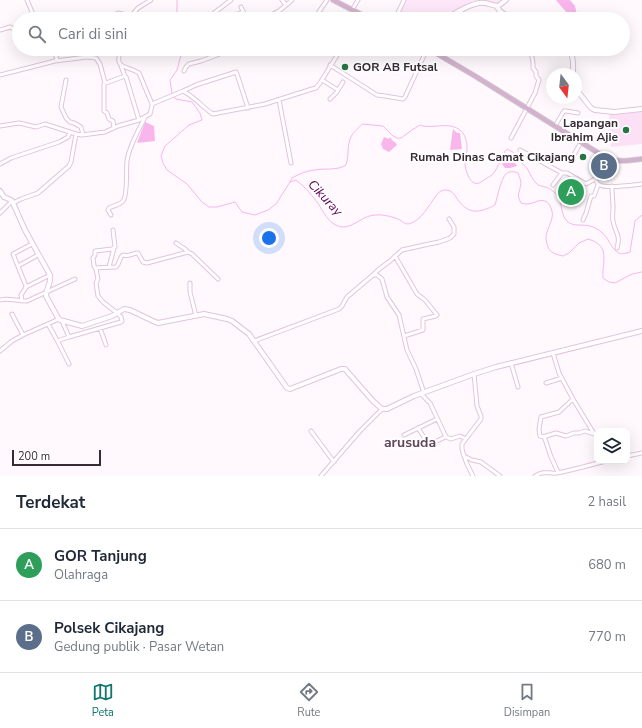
<!DOCTYPE html>
<html lang="id">
<meta charset="utf-8">
<style>
body{margin:0;font-family:"Nunito Sans",sans-serif;background:#f6f6f7;color:#1f2937}
.controls{position:absolute;right:12px;bottom:12px;display:grid;overflow:hidden;border-radius:8px;box-shadow:0 4px 16px #0002}
.controls button{width:36px;height:36px;display:grid;place-items:center;padding:0;border:0;border-bottom:1px solid #e0e1e3;background:#fff;color:#1f2937;font:20px sans-serif}
.compass{position:absolute;left:546px;top:68px;width:36px;height:36px;border-radius:50%;background:#fff;box-shadow:0 4px 16px #0002;rotate:165deg}
.scale{position:absolute;left:12px;bottom:10px;width:89px;box-sizing:border-box;padding-left:4px;border:2px solid #372b35;border-top:0;font-size:11px;line-height:14px;white-space:nowrap;color:#372b35;-webkit-text-stroke:3px #fff;paint-order:stroke}
.you{position:absolute;left:269px;top:238px;width:14px;height:14px;margin:-10px;border:3px solid #fff;border-radius:50%;background:#1a73e8;box-shadow:0 0 0 6px #1a73e833}
.badge{display:grid;place-items:center;width:26px;height:26px;border-radius:50%;background:#0f766e;color:#fff;font-size:13px;font-weight:700}
.pin{position:absolute;translate:-50% -50%;border:2px solid #fff;box-shadow:0 1px 4px #0006}
.list{margin:0;padding:0;list-style:none}
h2{display:flex;justify-content:space-between;align-items:center;height:52px;margin:0;padding:0 16px;font-size:17px}
h2 small{font-size:13px;font-weight:400;color:#747a83}
.list li{display:grid;grid-template-columns:26px 1fr auto;gap:12px;align-items:center;box-sizing:border-box;height:72px;padding:0 16px;border-top:1px solid #e0e1e3}
.list b{display:block;font-size:15px;white-space:nowrap}
.list p{margin:0;font-size:13px;white-space:nowrap;color:#747a83}
.list em{font-size:13px;font-style:normal;color:#747a83}
.icon{flex:none;width:22px;height:22px;fill:none;stroke:currentColor;stroke-width:2;stroke-linecap:round;stroke-linejoin:round}
.map{position:relative;flex:none;width:642px;height:476px;overflow:hidden}
.search{position:absolute;background:#fff;box-shadow:0 4px 16px #0002;left:12px;right:12px;top:12px;height:44px;display:flex;align-items:center;gap:10px;box-sizing:border-box;padding:0 14px;border-radius:22px;color:#747a83;font-size:15px}
.sheet{height:196px;background:#fff}
nav{display:flex;justify-content:space-around;align-items:center;box-sizing:border-box;height:56px;border-top:1px solid #e0e1e3;background:#fff;font-size:11px;color:#747a83}
nav a{display:grid;justify-items:center;gap:2px}
nav .on{color:#0f766e}
.map>svg:first-child{display:block}
</style>
<div class="map">
<svg width="642" height="476" viewBox="0 0 642 476">
<rect width="100%" height="100%" fill="#fff9fe"/>
<path fill="#fde7f9" d="M404,0H506L502,4H474L446,19H395Z"/>
<path fill="#fbe0f6" d="M642,112V144L611,147L609,115Z"/>
<path fill="#f8b6ed" d="M556,0H570L575,6L578,19C569,17 562,7 556,0Z
M145,122L154,126L155,141L137,143Z
M453,129L457,133H460L462,149L450,150Z
M384,137L389,139L390,137L393,141L395,142L397,145L389,152L383,149L381,144Z
M508,155L510,158L514,157L513,160L517,166L510,168H505L502,164Z"/>
<g fill="none" stroke-linecap="round" stroke-linejoin="round">
<path stroke="#f8b6ed" stroke-width="1" d="M175,19L177,11V0
M172,94L170,80L177,70L181,55L174,49
M174,97L176,99L192,102L200,113L202,120L189,125L165,146L161,156L163,163L167,170L187,184L202,202L209,207H217L235,202L242,212L255,215L268,210L276,204L290,182L296,180C304,186 311,194 317,202C322,209 326,219 334,224C350,234 360,215 376,215C381,214 395,217 400,220C402,221 404,224 408,224C411,224 415,221 418,219C426,213 436,193 441,191C443,190 445,190 447,190C453,191 455,196 458,200C469,215 480,213 495,205C497,199 501,178 506,174C509,171 514,171 518,173C519,176 521,180 521,183C520,192 516,194 521,203C531,207 538,198 545,201C548,202 550,205 551,208C557,220 542,231 547,244C549,253 555,254 563,256L569,253L579,243L588,239C611,246 602,260 603,278L609,282L615,283L632,274L642,272
M290,182L292,178C299,174 306,171 314,170C324,168 337,171 346,165C349,157 347,147 350,139C352,133 358,129 362,124L383,126L393,136L397,138H401L412,130L420,125C433,130 449,120 461,131C465,134 467,142 467,148C467,153 465,158 465,163C465,170 471,189 481,182C485,179 489,177 492,175C495,172 498,166 500,162C503,158 503,152 507,149C511,151 517,154 519,158C521,161 520,160 522,163C524,166 527,167 528,170C530,174 533,180 536,183C540,187 544,186 548,188C551,189 557,194 559,198C562,205 561,215 567,221C572,227 583,224 590,226C594,227 598,229 601,232C612,239 612,260 630,252L635,221L642,215"/>
<g stroke="#e1c4dc" stroke-width="5">
<path id="street" d="M27,0L35,19
M282,0L286,5
M241,7L247,19
M352,10L358,0
M107,19L118,13L131,16L138,8L151,0
M214,19L213,16L214,13L231,0
M225,19L243,12
M263,19L279,11L292,0
M314,19L327,0
M395,19L404,0
M0,30L10,27L16,30H19
M195,49L197,52L207,49
M55,61L87,57L96,58L100,64L105,83
M330,65L377,95L385,96L403,99L405,97L427,49
M121,66L125,76
M184,71L186,67L189,64L201,61L233,49
M0,75L55,61L57,59L53,49
M66,80L61,107L66,118L70,122L74,123L81,127L83,135
M322,80L338,90L337,92L330,99
M338,90L343,82
M183,91L196,85L236,72L237,74L248,108
M279,100L291,163
M152,104L183,91C195,97 203,108 213,114L265,104L312,89L316,88L320,83L341,49
M0,126L19,123L36,127L45,124L76,134L82,135L105,132L118,126L139,120L150,114L152,106V104L139,73C127,65 113,70 121,49
M555,126L564,111H566L578,113
M114,128L113,121L109,119L107,113L104,111V84L106,83L125,76L126,77L139,120
M511,138L535,93L538,83L539,80L536,76V72L533,68V63L531,51
M520,150L562,173H567L586,184L595,179
M603,156C601,162 594,175 596,181C597,183 598,185 600,185C607,189 633,185 642,184
M571,160L581,142
M0,164L11,158L59,142L68,137L70,132
M553,185L562,173
M612,186C612,194 613,201 613,208C613,213 612,217 613,221C615,233 621,234 617,248
M13,203L21,199L38,193L69,166L71,162L76,134
M0,213L12,201
M111,215L108,210L109,208C112,206 120,205 123,201C128,195 126,169 127,161C129,146 139,130 145,117
M583,220L586,213L591,196H594L598,185
M176,243L185,249L188,252
M395,256L417,294L425,300L437,315L436,316L423,319V330L404,336
M18,266L38,255
M109,267L114,248
M95,268L116,267C120,264 119,257 123,255C130,257 132,253 138,253L143,262L147,263L188,252L192,254L218,279
M373,275H377L382,279L387,297L399,315L407,350L416,369L424,393
M190,283V292L196,316
M26,287L50,275
M0,300C9,297 18,302 27,301L75,279
M22,301L21,295L25,289L26,286L13,254L32,244
M12,314L23,335
M62,321L69,337L60,340L58,342L69,364
M48,324L58,342
M100,328L106,345
M69,337L121,322L122,321L121,317L117,313L103,302L98,296L96,283L98,279L96,269L94,266L93,258L95,255V251L112,249L115,247L113,230
M254,341L339,309L342,306L347,297L373,275L378,270L390,261L402,250L429,244L439,242L450,238L454,234V227L449,219
M0,351L12,341L23,335L59,319
M553,353L559,373L573,399L593,432L597,437
M511,363L518,387
M474,374L477,406L481,416V419L462,444V449L464,456L472,460L481,462L500,476
M546,383L562,378
M421,394L430,403L446,437L451,439L460,436L466,439
M573,399L559,412L541,417L539,429L540,436L543,437L556,433L566,436L574,433H579L585,431L594,434
M418,428L429,445L445,437
M311,431L334,462
M404,435L437,419
M544,436L551,457L558,472
M464,456L467,464L473,476
M627,456L642,453
M321,476L360,431L382,409
M535,476C546,470 547,474 557,473C573,470 590,465 606,461"/>
</g>
<g stroke="#e1c4dc" stroke-width="6">
<path id="secondary" d="M496,6L500,11L511,19
M446,19C455,13 475,1 485,3C490,4 494,6 498,6L506,0
M527,49L531,51L543,49
M569,49C574,57 573,65 573,74
M576,89L587,103L591,108L595,110L614,112L642,109
M0,191L4,197L11,200L13,203L25,230L50,275C52,282 46,288 46,296L58,318L60,320L82,326L112,316L124,309L130,310L153,321L158,323L204,314L227,319L232,321L249,334L287,388L290,389L341,369H345L373,401L382,409H387L414,396L474,374L496,367L642,331"/>
</g>
<g stroke="#d7d5d7" stroke-width="6">
<path id="primary" d="M333,0L370,19
M429,49L475,76L603,156C618,163 626,161 642,159"/>
</g>
<use href="#street" stroke="#fff" stroke-width="3"/>
<use href="#secondary" stroke="#fff" stroke-width="4"/>
<use href="#primary" stroke="#d3b2cd" stroke-width="4.5"/>
</g>
<g fill="#287544" stroke="#fff" stroke-width="1.5">
<circle cx="345" cy="67" r="4"/>
<circle cx="626" cy="130" r="4"/>
<circle cx="583" cy="157" r="4"/>
</g>
<g text-anchor="middle" dominant-baseline="central" stroke-width="4" stroke-linejoin="round" paint-order="stroke">
<g font-size="12" font-weight="bold" fill="#372b35" stroke="#fff" text-anchor="end">
<text x="353" y="67" text-anchor="start">GOR AB Futsal</text>
<text x="618" y="123">Lapangan<tspan x="618" dy="14">Ibrahim Ajie</tspan></text>
<text x="575" y="157">Rumah Dinas Camat Cikajang</text>
</g>
<g font-size="13" font-style="italic" fill="#64005c" stroke="#fff">
<text transform="translate(325 198) rotate(47)">Cikuray</text>
</g>
<g font-size="14" font-weight="bold" fill="#61485d" stroke="#fff">
<text x="410" y="442">arusuda</text>
</g>
</g>
</svg>
<div class="controls">
<button><svg class="icon" aria-label="layers" viewBox="0 0 24 24"><path d="M12 4l9 5-9 5-9-5zM3 14l9 5 9-5"/></svg></button>
</div>
<svg class="compass" viewBox="-18 -18 36 36"><path d="M0-13l5 13h-10z" fill="#e53935"/><path d="M0 13l5-13h-10z" fill="#747a83"/></svg>
<div class="scale">200 m</div>
<div class="you"></div>
<div class="pin badge" style="left:571px;top:192px;background:#2e9e5b">A</div>
<div class="pin badge" style="left:604px;top:166px;background:#5c6f8a">B</div>
<div class="search"><svg class="icon" aria-label="search" viewBox="0 0 24 24"><circle cx="10" cy="10" r="6"/><path d="M15 15l6 6"/></svg>Cari di sini</div>
</div>
<section class="sheet">
<h2>Terdekat<small>2 hasil</small></h2>
<ul class="list">
<li><span class="badge" style="background:#2e9e5b">A</span><div><b>GOR Tanjung</b><p>Olahraga</p></div><em>680 m</em></li>
<li><span class="badge" style="background:#5c6f8a">B</span><div><b>Polsek Cikajang</b><p>Gedung publik · Pasar Wetan</p></div><em>770 m</em></li>
</ul>
</section>
<nav>
<a class="on"><svg class="icon" aria-label="map" viewBox="0 0 24 24"><path d="M3 6l6-2 6 2 6-2v14l-6 2-6-2-6 2zM9 4v14M15 6v14"/></svg>Peta</a>
<a><svg class="icon" aria-label="directions" viewBox="0 0 24 24"><path d="M12 3l9 9-9 9-9-9zM9 14v-3h6M13 9l2 2-2 2"/></svg>Rute</a>
<a><svg class="icon" aria-label="saved" viewBox="0 0 24 24"><path d="M7 4h10v16l-5-4-5 4z"/></svg>Disimpan</a>
</nav>
